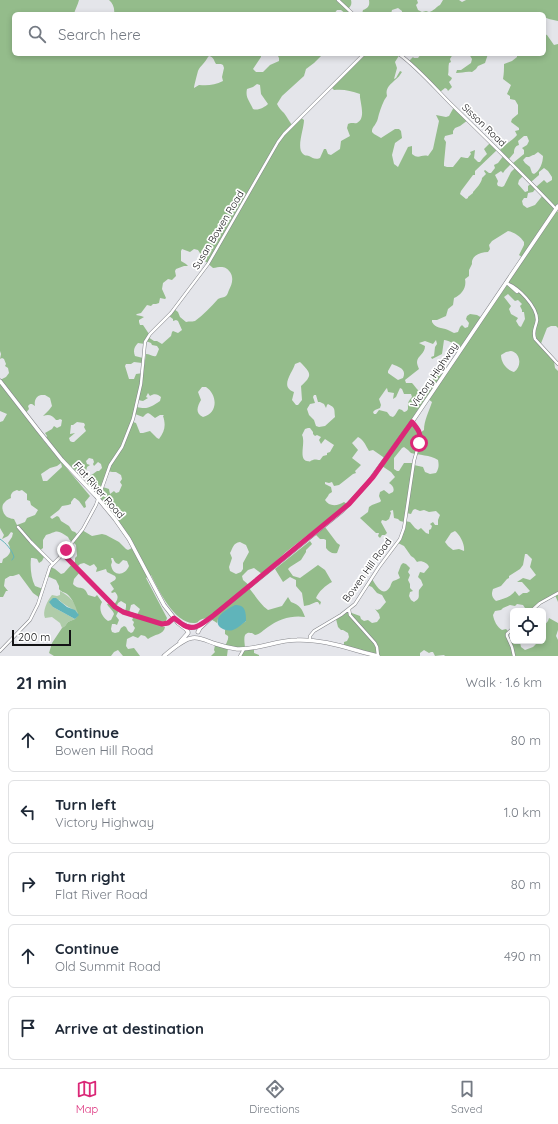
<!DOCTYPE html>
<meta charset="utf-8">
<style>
body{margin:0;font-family:Quicksand,sans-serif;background:#f6f6f7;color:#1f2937}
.controls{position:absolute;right:12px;bottom:12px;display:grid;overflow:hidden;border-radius:6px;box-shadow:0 2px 6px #0003}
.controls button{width:36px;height:36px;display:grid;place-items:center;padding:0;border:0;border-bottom:1px solid #e0e1e3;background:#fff;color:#1f2937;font:20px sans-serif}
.scale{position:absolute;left:12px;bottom:10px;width:59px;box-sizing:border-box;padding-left:4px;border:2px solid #131315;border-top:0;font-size:11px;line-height:14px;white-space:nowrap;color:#131315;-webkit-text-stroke:3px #fff;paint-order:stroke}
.stop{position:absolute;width:12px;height:12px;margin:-9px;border:3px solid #db2777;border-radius:50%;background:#fff}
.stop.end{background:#db2777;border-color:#fff;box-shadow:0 1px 4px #0008}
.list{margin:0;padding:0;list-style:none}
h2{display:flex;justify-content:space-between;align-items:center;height:52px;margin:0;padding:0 16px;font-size:17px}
h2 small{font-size:13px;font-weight:400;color:#747a83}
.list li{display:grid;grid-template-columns:26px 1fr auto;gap:12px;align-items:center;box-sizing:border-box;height:64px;margin:0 8px 8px;padding:0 8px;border:1px solid #e0e1e3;border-radius:6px}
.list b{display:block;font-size:15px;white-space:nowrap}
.list p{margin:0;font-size:13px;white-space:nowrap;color:#747a83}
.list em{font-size:13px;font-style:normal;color:#747a83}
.icon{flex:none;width:22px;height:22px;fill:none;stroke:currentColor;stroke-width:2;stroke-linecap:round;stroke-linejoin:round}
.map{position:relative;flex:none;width:558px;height:656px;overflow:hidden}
.search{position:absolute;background:#fff;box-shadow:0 2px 6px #0003;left:12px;right:12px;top:12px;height:44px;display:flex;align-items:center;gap:10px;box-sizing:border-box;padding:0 14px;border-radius:6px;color:#747a83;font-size:15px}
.sheet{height:412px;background:#fff}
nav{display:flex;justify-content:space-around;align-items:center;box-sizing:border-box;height:56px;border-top:1px solid #e0e1e3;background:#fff;font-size:11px;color:#747a83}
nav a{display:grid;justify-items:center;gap:2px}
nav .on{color:#db2777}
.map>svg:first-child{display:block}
</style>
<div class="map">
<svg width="558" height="656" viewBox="0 0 558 656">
<rect width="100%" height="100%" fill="#e4e5ea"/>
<path fill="#afcca9" d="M60,591C68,595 77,603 78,613C72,608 65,606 59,600L52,604L53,607L75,619L68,622L65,626L62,628L60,623L52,617L45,618C42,612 47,601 52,595L57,596L60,595Z"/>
<path fill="#94bc8b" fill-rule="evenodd" d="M0,0H79C78,5 75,9 74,14H14V54H261V57L253,69L256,72H263L270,65L279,61V58L277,54H323L314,63L306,69L304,76L282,96L277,104C279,108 281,110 284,113C287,117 289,121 292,125L300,117L304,120C304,129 296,148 303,154C305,156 306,155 309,156C313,158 315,160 320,158L324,149H326L328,154L331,155L340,149L341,141L350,136L347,128L348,124C352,122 354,124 357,123C367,118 359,100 360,94C351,91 344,89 334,90L331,87L364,54H400L395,62L397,68L394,79L396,78L400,71L402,72C400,75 398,78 395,80C390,85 385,88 387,96C383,101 381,108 379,114C378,117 378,120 376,123C374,127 372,127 372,132L374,134L381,138L395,129H399L401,131L402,138L395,143L392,155L394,164L398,167L408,147L412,146V154C419,160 421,154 428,156L433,149L439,121L436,115L446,117L449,116L454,107L468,120L460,126L455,128L453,131V134L445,136L444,139L446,142L444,163V166L447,167H453L461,157L466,158H468L471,154L470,152L475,150L474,158L478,162H480L483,158L487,154L484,149L491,142L498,149L475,171V175H473L461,191L460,194L466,199L468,198V197L473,193V192C476,189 482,182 482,178L486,174L484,171L485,170L489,173H491L495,168L494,165L498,163L504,155L500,150C505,144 512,141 517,135L515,131L519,130V128L511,122L512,119L518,114V105L515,100L510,99V96L507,94L511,85L503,79C504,73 504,70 504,64L512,61L517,57V54C526,54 535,55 544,54C548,46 544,43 544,34L547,35L554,45L558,44V207L556,210L558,212V328L556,326H551L547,328L540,346L554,361L555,368L558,371V602L555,595L539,604L533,610L534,611H527L523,605L517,604L515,606L510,605L503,608L501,610L495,611L493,615C494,621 497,627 502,630L506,629L509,632L508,634L511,643L516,641L520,642L521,647L525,650L533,647L536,644L535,641H543V627L548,621L549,618L558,623V630L556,636L558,640V656H445L444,655L435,656L433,652H431L429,653L424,650L420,653V656H372L344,647V642L347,641L349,637L348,633L343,630H341L338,627L336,619L349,610V612L360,616L361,619L364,621L368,620L372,623L377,622L380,618L379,614L375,609L377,610L380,609L386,602L382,595L377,593L372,587L367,585L372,579C375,583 382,599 390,587C391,585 391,583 393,581L396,580L400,578L398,573L401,565L403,563L406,564L410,568L408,572L410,575L408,580L410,584V588L413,591L410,592L409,596L411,600L414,602C421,598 418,596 419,590L423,585L421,580L418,577L420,572L424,573L429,567C428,563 421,560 417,562L414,558L411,556L404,546L398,543L402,535L404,522L400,521L398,519L394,518L393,510L390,511L391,513L389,519L386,521L382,520L381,522L387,533L385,535H382L380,538L378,536L379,533H376L360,518L368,512L369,507L372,505L380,502L381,501L379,496L380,492L384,490L389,494L393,492C395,488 392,485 389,483L395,477L391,472L382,466L386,459L373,450L369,451C366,446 364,440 358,437L352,443L358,450L352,458L361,465L355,471L356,473L353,474L339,485L334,486L332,482L329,483L325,482V484L331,487L332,492L329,494L328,496L325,500C329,507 338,506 344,502L347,504L286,552L262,574L254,568L248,570L242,576L243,580L250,586L249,588C255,595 260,604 268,610L282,606L288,597L291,602C300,605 302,609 305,617C292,615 279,619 268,627C263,630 261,634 255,635L252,633C250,633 248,632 246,634C243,636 245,645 245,648L254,649V653L259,655V656H240L243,650L228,648L227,656H211L215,652L214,650L215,645L225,647C226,643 229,640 228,636L225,634V630C233,631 240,625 246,621L218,619L217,623C212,619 206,617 200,620C197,622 199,622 195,623C175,625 158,589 151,575L146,578L167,618L166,621L162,622L137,615L140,609L134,604L131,605L129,613L125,612L126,607V604L121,601L118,603L116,608L119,610L116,616L119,620L117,625L115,624H112L111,629L112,632L115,633L119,632L121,628L124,626L126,627L128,631L131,633L133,632L135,628L133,625L134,622L132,620L134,616L165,627C164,635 154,634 148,639L145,636L141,635L138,638L133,636L127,639L126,646L128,649L134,648L140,656H123L118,650L114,652L111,656H54L49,653L52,643L62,628L65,626L68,622L75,619L78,615C77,609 73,599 67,594C64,592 61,592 59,589V586L56,580L47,576L51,567L55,569L61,574L64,573L72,564H73L75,562V558L77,556L76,545L73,542H72C70,541 69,539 68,537C67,536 66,536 65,535C55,529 57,532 46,535L43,540V548L39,551L44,557L42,561L39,563L37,559L33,558H31C30,567 31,578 35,586L43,589L40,598L33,593L19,574L13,576H10L5,579L4,586L8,591H6L3,597H0V563H2L3,559C11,555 12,550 8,543L12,537L13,533L11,532L8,536L2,539L4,535L0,528V422L3,421L7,414L0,411V380L6,377L9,373L8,368L5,366L6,364L4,359L2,358L0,359L1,354L0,351ZM209,56C214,57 214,61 216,64H221L223,65L224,68L222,77L223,81C215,85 208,86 199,85L194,88C194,86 197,75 198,71C200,66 205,63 208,57ZM257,84L260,85L261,94L268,104C265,107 258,111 253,109C250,101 245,98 247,89L253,87ZM524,136H527L529,141L527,145L522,148L524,150V154L513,163L516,167L511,172L504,186L502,187L498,186L497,184L498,181L495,175L501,171L503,173L505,170L512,163L509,159L514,153C514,149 515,146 519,145L518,141ZM538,152L543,156C543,162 540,171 534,174L532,173L530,167L525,163L523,160L526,157H529L533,155H534ZM544,168L548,171L552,177V180L547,183L544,180L536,187L532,183L528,186V191L525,192L518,184L519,180L524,175L531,182L539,175V172ZM536,188L543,195L535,205L527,208L523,205L522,201L524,198H527L528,193L533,192ZM508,231C514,232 521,237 524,242V245L519,255L523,258L482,318L477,315L470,314L467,316L466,319L469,323L468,327L465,328L462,325L460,327L458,332L454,333C452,332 450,331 448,330C441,327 436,329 432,322V320H437L446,316L448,309L453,305L454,298C461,295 467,288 465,279L469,276V270L472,264C471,256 480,252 488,252L490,249L489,245L492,241ZM182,249L190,252L194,249L198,250L205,261L213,268C220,267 225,265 230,272C234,278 232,284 229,290C228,292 228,294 226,296C224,298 221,297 218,299C211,307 203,315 195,321C191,322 190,321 186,322L180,317L178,312L174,309L169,316L173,319V321L176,320L178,321L182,330L178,333L173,331L172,332L171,336L162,344L157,341H154L148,337L149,334L143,325H140L139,322V320L144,317L141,316L136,315L137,314L141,313L147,305L151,306L153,304H156L159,303L160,298L165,299L166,298L162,289L163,283L168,279L172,280L176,276L175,271L176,269L184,266H188L186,264L181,261V251ZM508,294L515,301L518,300L522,304L520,306L522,310V312H524L525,319L521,327L519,326L516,321L518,318L511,314L509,309L511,306L504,297ZM436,340L437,344L435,347L434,356L431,357L432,359L442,354L444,340C449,340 452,344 456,344L457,347L461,350L443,375L436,371L434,373L433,380L427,384V390L425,392C418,393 416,387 412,383H406L405,380L419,369C418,367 417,364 417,362C417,356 425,354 425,346L419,343L425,341L433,344ZM146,341L151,343L152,345L157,346L159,349L157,354L156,356C152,357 150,354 146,354L143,373L136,374L134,379H129L125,366L126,364H131L134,362L142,363L143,358L135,356C133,351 134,347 138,343L145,344ZM511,351C521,353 522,367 514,372C507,370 501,363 501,355L506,352ZM300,362C311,373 313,375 301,386L302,400L298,405H296L292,400L294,392C279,387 293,372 295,364ZM392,364C399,367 407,369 403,378L398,380L388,373V371ZM202,387H206C217,394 219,413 203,417C195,413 197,407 201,400L198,392ZM387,388L388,392L394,393L393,399L396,397L400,388L402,389L404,394H411L412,397C411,398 410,399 409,401C406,406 411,410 404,412L402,410L399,409C397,411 396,415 393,417L390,416L387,412L379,410L376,414H374L373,412L375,410L380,408L381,405L379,399L386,389ZM148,393L150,396C154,393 158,394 161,397L160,401C152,406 148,410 137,407L138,400L143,401L148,398L146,397ZM41,395H45L50,398L52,406L49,410L43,416C49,414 52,415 56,420H58L60,419L62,420L61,426L57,428L54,426L52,429L45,433L47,436L46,438L60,456L81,476L86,471L87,467L90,465L87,464L86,461L89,458L93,459L94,462L93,464L94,466L98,462L101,464L102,468L99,471H97L93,474L91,475L85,481L97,494H99L98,500L124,532L132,548L128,550L126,549L119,542L106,535L102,534L92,536L82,530L78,535L75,532L72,531L69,526L61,521L59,517L57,516L52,519L50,517L59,510L62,506L68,505L71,504V502L74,498H75L79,501L84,508L86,507L85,502L90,496L44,441L25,414L29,409L28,406L30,404H32L35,406C34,401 36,396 41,395ZM314,395H316L318,402H320L324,404L326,408L327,405L328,404C336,408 334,409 335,417L325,426L319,427L316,426L314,420L309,415L307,409L310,404L315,403L313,397ZM428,399L432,402C429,411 424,421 424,430L420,433L412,422ZM148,413L150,414L155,418L160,415H164L163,416C166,425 165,431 159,439L157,438L150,431L143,433H140L136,423L133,422L135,414L143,417L146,414ZM77,422L84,423L85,425L84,427L86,431L74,442H72L70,441L69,438L75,433L70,434L71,425H73ZM308,428H310L313,432V434L315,436L317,435L321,437L319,440L321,444L325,439L334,445L330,452L327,453V455L323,456L320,460C317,460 315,459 313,460C309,461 312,462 307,461C298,459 306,442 302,435L305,429ZM404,447L408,450L411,453C419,455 430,455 438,460C439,465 439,468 436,473L430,474L425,472L423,467L414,465V463H404L399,471H397L394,469V458L402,448ZM61,463L62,467L47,481H43L41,474L50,468L57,466ZM108,471L112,472H116L121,475L122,479L120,482L122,485L119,492L116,493L114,491L110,494L109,489L103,487ZM17,490L19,491L22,490L27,494V500L30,501L31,505L38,510L35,515L27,518L25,522L17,525L14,519C13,519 9,518 7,517C3,514 0,506 5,502C6,500 9,499 11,498C10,494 13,491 17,490ZM415,509L420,511L424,510L429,512L436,511L440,515L438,520V525H435L433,522L430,524L432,526L431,529L429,530V534L426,533L421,528L418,530L415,528L410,522L405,521L406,513L411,514L413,510ZM455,531C460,535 465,544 464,551L459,549L453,550L448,546L445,542L451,533ZM240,542L246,545L249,552L243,563V569L241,572L236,574L230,571L229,567L232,558L230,553C233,548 233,543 240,542ZM525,554H527L532,559L530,567L536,575L530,580L523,578L517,582H522L530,591L527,593H523L519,596L515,591C511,597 503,599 496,601C492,597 491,595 493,589L501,586L507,579L509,578V576L520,569L523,565ZM111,558H113C114,561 116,564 119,564L123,560L127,561L129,566C125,576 113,577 111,565L112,562ZM84,563L90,566L94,564L97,568L96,572L106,569L107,572L115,576L116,578L115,580L110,583L114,589L111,592L112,593L115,592C120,597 117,601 113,606L110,603L107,604C109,608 113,610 114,614L111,620L108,621C102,617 98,609 102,602L97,595L95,597L88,595C84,584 79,591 73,584L74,579L80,572L76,568L80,564Z
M109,0H351C352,4 351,6 348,9L350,12L346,14L341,10H337L334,14H114C115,9 113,3 109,0Z
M369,0H417L418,3L416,5L418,10L422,12L426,11L429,12C434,11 436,7 440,5L443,0H459L462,2L466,0H558V21L549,19L544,17V14H402V11L398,8L392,10L391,14H362L363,10C368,8 370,6 369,0Z
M421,54H453L450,59L451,62L449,63C448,67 449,71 448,75L452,78L451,80L449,82L452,87L448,91L447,89L445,88L440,92L409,61L413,57L414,58H418Z
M469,54H488L485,63L478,66L476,69L472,72C466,71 462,73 456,73L457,70H461L471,63L472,59Z
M325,527L337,543L340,545L337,553C332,554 329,552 326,548V540L324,539H320L316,535Z
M310,541L312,544L306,550V552L301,560L290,567L288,569L293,576L300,578L318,565L325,570L332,582C326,585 318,592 316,598L321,602L320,605L318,602H316L309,605L304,606L302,593L296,586V580L290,577L283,582L275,569Z"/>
<path fill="#60b4ba" d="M53,598H56L67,607L75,610L79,615L75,619L53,607L49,602Z
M235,605C237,605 239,605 241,606C246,608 246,616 246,621C242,624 238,628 233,630C227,632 215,628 218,619C220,613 229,608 235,605Z"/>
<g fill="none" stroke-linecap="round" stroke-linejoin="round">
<path stroke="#60b4ba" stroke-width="1" d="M0,539C6,543 12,550 14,557L12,560"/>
<g stroke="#84858a" stroke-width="3.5">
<path id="minor" d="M338,0L353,14
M399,54C419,69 435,88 452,105C487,139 522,173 556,209
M506,283C518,287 537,306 537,320C536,328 532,330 535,339L558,364
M508,284L517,292L518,291
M18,527L31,542L53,564
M63,554L115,607L125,612L161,624H166L174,618
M349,609L350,615L375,643L377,647L378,656
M531,611L540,603L558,593
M513,628L507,634V636L512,647L514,656
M310,640V636L314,631L341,615L355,604L379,567L400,539L404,528L414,461L420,439L419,431L412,422
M0,651L30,620L38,604L50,567L63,554L83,529L96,505L110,465L122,447L133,419L141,384L145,342L150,334L171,313L208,264L278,142L284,134L364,54
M240,656L244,649"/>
</g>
<g stroke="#84858a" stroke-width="4.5">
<path id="major" d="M0,381L38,430L62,460L96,496L115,519L129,539L164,605L178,623L186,629L188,632
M184,625C192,629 196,628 204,623
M198,632L200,628L214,615L342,511L368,483L412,422L558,206
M180,642L188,633
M164,656C171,650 184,639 192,638C199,636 209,642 216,644C222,646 230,648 237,649C259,650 276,640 297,640C325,639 352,650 378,656"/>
</g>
<use href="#minor" stroke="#fff" stroke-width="2.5"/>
<use href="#major" stroke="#fff" stroke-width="3.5"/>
</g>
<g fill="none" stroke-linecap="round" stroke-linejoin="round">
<path stroke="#db2777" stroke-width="5" d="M66,550L63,554L115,607L123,612L162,624L168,623L174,618C177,620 179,622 182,624C194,633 204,622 214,615L349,504L373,477L412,422C418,429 422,434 419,443"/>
</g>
<g text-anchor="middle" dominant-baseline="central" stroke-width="3.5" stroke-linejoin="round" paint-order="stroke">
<g font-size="10" fill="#131315" stroke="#fff">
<text transform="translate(484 125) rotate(44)">Sisson Road</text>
<text transform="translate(218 230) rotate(-59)">Susan Bowen Road</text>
<text transform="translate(434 375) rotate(-56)">Victory Highway</text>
<text transform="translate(99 490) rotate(49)">Flat River Road</text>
<text transform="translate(367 570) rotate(-54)">Bowen Hill Road</text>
</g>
</g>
</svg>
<div class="controls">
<button><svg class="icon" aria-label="locate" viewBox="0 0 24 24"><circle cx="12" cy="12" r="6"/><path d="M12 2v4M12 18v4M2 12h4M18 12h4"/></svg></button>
</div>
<div class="scale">200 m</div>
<div class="stop" style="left:419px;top:443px"></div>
<div class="stop end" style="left:66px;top:550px"></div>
<div class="search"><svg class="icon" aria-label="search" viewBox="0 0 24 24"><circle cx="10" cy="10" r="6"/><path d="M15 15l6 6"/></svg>Search here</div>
</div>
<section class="sheet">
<h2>21 min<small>Walk · 1.6 km</small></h2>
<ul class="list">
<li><svg class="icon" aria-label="ahead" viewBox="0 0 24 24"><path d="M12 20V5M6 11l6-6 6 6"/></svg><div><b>Continue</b><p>Bowen Hill Road</p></div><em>80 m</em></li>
<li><svg class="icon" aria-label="left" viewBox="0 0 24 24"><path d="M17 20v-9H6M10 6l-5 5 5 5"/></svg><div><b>Turn left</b><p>Victory Highway</p></div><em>1.0 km</em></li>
<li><svg class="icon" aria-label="right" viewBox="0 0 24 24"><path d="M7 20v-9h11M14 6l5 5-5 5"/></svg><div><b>Turn right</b><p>Flat River Road</p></div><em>80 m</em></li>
<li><svg class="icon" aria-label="ahead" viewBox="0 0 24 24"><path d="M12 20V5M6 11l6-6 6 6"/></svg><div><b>Continue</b><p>Old Summit Road</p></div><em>490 m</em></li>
<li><svg class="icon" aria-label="arrive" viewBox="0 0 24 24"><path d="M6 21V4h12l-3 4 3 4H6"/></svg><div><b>Arrive at destination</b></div></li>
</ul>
</section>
<nav>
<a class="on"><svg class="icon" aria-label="map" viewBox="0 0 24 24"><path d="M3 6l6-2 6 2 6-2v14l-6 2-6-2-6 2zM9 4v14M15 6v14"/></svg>Map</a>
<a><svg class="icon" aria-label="directions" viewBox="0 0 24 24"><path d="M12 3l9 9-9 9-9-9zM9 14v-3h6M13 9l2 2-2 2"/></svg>Directions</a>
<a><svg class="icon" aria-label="saved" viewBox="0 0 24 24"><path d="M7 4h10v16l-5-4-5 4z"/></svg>Saved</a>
</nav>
